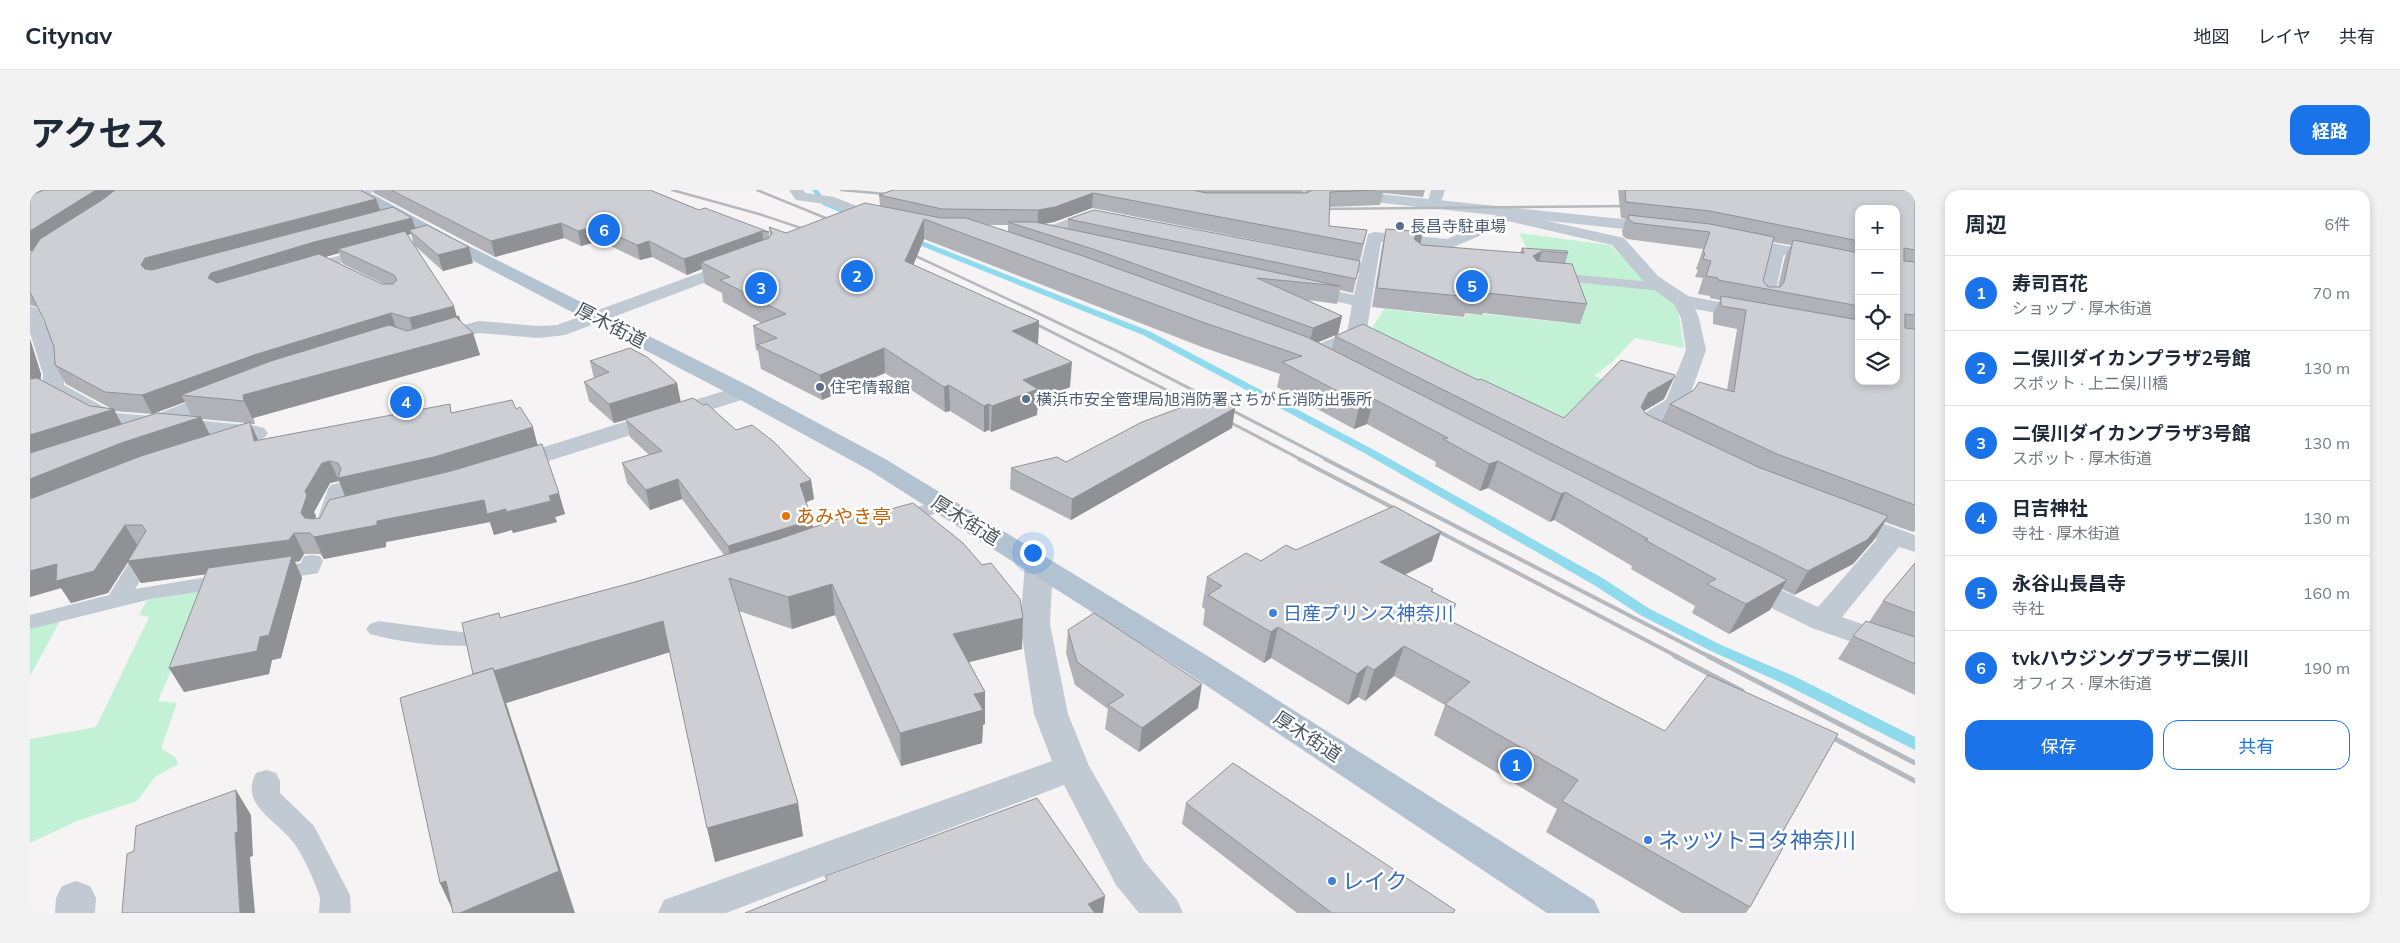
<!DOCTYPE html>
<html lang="ja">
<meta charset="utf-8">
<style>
body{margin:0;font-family:Mulish,"Noto Sans JP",sans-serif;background:#f2f2f3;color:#1f2937}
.controls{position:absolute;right:15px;top:15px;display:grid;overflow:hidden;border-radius:10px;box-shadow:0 2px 8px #0003}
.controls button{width:45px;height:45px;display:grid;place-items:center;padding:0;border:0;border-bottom:1px solid #e0e1e3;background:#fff;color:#1f2937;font:25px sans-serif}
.you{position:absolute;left:1002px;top:362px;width:18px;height:18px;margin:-12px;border:4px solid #fff;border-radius:50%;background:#1a73e8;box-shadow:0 0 0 8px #1a73e833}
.badge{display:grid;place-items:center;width:32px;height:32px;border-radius:50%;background:#1a73e8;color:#fff;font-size:16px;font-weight:700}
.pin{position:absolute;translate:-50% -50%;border:2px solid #fff;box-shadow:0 1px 5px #0006}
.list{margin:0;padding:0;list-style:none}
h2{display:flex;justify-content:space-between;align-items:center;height:65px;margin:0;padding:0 20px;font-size:21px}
h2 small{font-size:16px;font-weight:400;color:#747a83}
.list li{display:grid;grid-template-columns:32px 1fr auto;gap:15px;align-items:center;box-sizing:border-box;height:75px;padding:0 20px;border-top:1px solid #e0e1e3}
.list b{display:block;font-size:19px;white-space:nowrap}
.list p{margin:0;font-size:16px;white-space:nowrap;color:#747a83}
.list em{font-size:16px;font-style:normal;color:#747a83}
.actions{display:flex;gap:10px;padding:15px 20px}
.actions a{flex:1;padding:11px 0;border:1px solid #1a73e8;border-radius:15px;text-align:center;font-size:18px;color:#1a73e8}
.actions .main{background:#1a73e8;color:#fff}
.icon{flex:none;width:28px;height:28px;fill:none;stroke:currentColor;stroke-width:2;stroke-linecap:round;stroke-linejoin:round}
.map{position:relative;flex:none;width:1885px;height:723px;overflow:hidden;border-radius:15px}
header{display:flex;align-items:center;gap:30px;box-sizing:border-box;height:70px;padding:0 25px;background:#fff;border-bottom:1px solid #e0e1e3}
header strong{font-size:24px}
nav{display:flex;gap:28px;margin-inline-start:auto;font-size:18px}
.intro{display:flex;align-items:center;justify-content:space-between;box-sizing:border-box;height:120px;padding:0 30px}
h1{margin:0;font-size:35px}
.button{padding:12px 22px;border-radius:15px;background:#1a73e8;color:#fff;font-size:18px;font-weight:700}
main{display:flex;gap:30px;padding:0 30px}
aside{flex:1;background:#fff;border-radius:15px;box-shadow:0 2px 8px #0003}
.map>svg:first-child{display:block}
</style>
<header>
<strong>Citynav</strong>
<nav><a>地図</a><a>レイヤ</a><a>共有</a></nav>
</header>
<div class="intro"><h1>アクセス</h1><a class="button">経路</a></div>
<main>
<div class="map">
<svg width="1885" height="723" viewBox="0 0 1885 723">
<rect width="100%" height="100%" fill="#f5f3f3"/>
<path fill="#c3f1d5" d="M1489,43L1580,55L1619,93L1647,113L1654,158L1605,148L1583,171L1564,186L1575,190L1529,232L1334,151L1354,119L1435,128V124L1453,125V124L1537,133Z
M194,397L166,422L128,511L147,513L131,558L145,567L148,574L125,587L107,611L47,631L0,653V549L66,537L119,427L109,425L117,410Z
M30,431L0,486V437Z"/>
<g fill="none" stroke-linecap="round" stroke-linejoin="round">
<path fill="#90daee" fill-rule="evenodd" d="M782,0H788L797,13L829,27L824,28L793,15Z
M877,45L1119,141L1344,260L1574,389L1620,419L1691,455L1766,487L1885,547V560L1756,495L1681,461L1610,425L1564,395L1336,264L1113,145L874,49V45Z"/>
<path fill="#c1cad2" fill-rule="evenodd" d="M339,57L344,58L345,61L344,64L277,83L270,79L272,76Z
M1519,82L1631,93L1638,97L1631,101L1514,89L1512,86Z
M308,293L315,295L318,299L305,336L302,340L295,342L288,340L285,336L298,299L301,295Z
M913,309L920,311L923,315L920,319L866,336L859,334L856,330L859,326Z
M116,357L124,358L127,363L105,399L201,383L209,385L212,390L209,395L201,397L121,409L0,439V425L79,405L108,358Z
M282,365L290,366L293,371L288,383L241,391L233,389L230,384L233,379L271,373L274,366Z
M348,431L431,442L465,438L473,441L477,446L473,451C437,461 377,454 340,444L336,439L340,434Z
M236,580L246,583L250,591V603L284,636L320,705L321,723H289C289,717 291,709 289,704C284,690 272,663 263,652C247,630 209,615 226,583Z"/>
<path fill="#c1cad2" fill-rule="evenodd" d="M759,0H773L776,3L804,7L842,22L862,27L865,30L857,35L833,29L796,14L766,10Z
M1401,0H1415L1409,18H1399L1397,15Z
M1474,17L1479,19L1482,23L1594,48L1628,86L1658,106L1731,120L1733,124L1731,128L1724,130L1665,119L1669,128L1676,160L1657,214L1654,219L1629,233L1628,236L1643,244L1647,249L1643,254C1630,257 1612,250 1604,239L1611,225L1636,210L1656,160L1651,128L1644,114L1616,94L1582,55L1478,31L1470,37L1419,59L1351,52L1336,145L1333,149L1287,169L1280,171L1273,169L1270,165L1273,161L1317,142L1322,115L1266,103L1263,99L1266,95L1272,94L1324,105L1329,83L1287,75L1285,71L1287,67L1293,66L1331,73L1338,44L1344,42L1417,49L1458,31L1467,25L1469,19Z
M1062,20L1079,24L1082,27L1079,30H1063L1028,43L1005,46L999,44L997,41L999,38L1025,34Z
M1747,54L1753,56L1755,59L1744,109L1741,113H1729L1726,109L1739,59L1741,56Z
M708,69L714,70L717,74L714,78L535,145L509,148L449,143L402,155L395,153L392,149L395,145L449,131L509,136L527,135Z
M0,116L7,118L9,122C20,145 35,169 34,195L85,223L122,226L193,198L201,200L204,205L201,210L154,229L226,236L234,238L238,243L234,248L226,250L80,236L72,234L15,203L12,198L13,184L0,143Z
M713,195L721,197L724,202L721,207L490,280L481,282L472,280L469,275L472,270Z
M1814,319L1885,345V362L1869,357L1812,427L1885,453V474L1782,438L1703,399L1699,393L1703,387L1713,384L1723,387L1788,417L1847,349L1805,333L1801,327L1805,321Z
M1009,367L1019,369L1023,375L1020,434L1038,524L1059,576L1114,671L1147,710L1153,723H1109L1086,695L1034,595L696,723H628L634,710L1022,571L1004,524L990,434L995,375L999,369Z
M46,691L60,696L66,708L65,723H25L26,708L32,696Z"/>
<path fill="#c1cbd6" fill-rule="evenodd" d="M322,0H344C340,6 329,8 322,6L320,3Z
M1262,0H1310L1631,33L1639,38L1631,43L1269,4Z
M1705,46L1829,70V80L1699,54L1697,51L1699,48Z"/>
<path fill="#b3c2d1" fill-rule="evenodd" d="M313,0H332L344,5L427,50L721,197L857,270L1181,468L1564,710L1570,723H1517L1159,484L839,280L705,207L415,56Z"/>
<path stroke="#b5b8bd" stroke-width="2.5" d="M642,0L729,24L783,42
M727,0L808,33
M811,0L868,5
M1285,19L1602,16
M875,61L997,118"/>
<path stroke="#b5b8bd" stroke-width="3" d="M995,117L1089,162L1298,270
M996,129L1174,219
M1190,227L1272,270"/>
<path stroke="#b5b8bd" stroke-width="4" d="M1269,269L1373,323
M1295,269L1680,467
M1398,336L1648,467"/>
<path stroke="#b5b8bd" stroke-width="5" d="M1645,466L1712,501
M1678,466L1885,573
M1792,542L1885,591"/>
</g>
<path fill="#b0b2b7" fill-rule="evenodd" d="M0,0L346,9L350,20L385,38L443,73L413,81L384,55L427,127L431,132L443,143L450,165L223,228L225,234H220L228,250L423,223L486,219L508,255L535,324L525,327L527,332L483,343L482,340L464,345L460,332L356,352V357L294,369L290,364H274L270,371L265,372L272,388L251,468L242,470L239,484L154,502L176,384L111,393L98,372L78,403L41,413L31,398L0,407V149L11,184V190L60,216L82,219L36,194L25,175L24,157L14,130L7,117L0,115V65L4,59L0,62ZM381,44L384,55L378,45ZM309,63L313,74L354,94H352L295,67ZM155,212L162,227L92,234L84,221L122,224ZM172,229L216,233L180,245ZM309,291L315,306L290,328L285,329L286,326L284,322L300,293Z
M343,0H620L669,20L739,42V48L740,46L739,37L756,43L850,16L849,5L863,0H1272V3H1276V0H1395L1393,7L1353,3L1350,15L1299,17V36L1337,40L1330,71L1062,18L1024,32L1013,34L1038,39V29L1330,71L1323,103L1310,100L1307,114L1278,110L1312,126L1308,144L1288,152L1302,159L1305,146L1448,190L1534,228L1634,209L1614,221L1616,224L1632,231L1640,214L1697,200L1707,139L1683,134V124L1690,110L1680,108V106L1668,104L1673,88L1665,87L1668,80L1666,79L1673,59L1597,49L1593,46L1592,41L1596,29L1591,28L1588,0H1880L1885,2V341L1883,342L1855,332L1844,350L1823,374L1764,405L1752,399L1740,420L1699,444L1662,423L1665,416L1601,379L1602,376L1524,330L1520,332L1458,298L1450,301L1405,276L1406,272L1337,234L1324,239L1247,197L1250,184L1172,157L894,49L883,75L1009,131L1008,154L1040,197L1008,210L1007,225L961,242L959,240L954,242L920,221L915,222L855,183L792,210L731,179L728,161L726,160L723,136L731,133L693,112L692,103L675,94L672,79L657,85L622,67L610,70L570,51L551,56L534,48L465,67L344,3ZM1829,19H1866L1829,191ZM957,35H978V42ZM1742,52L1761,55L1755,67L1748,97H1738L1733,91Z
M1356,39L1393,42L1390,54L1392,55L1490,63L1492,58L1538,63L1535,74L1557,114L1550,134L1453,123L1452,125L1435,123L1434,127L1342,117L1352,57Z
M560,171L647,193L650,212L706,240L781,290L784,309L776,312L782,330L783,338L842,324L992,459L939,472L955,502V534L953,535L952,553L871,576L805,425L762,439L709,421L768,613L773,646L685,672L640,462L476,513L479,522L422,717L410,693L443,484L471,428L605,392L694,365L652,309L620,320L597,293L592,273L619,265L600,247L596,230L584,233L559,211L554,192L564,188Z
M1205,218L1202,238L1041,330L980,299L981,278L1036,272Z
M1266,360L1402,371L1375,385L1403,399L1402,402L1420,430L1748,650L1720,717L1716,723H1652L1516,642L1527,619L1404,545L1415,515L1364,486L1335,511L1328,507L1318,515L1241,468L1234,473L1173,435L1175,419L1172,417L1177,387Z
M1885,373V505L1808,469L1823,446L1839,432L1853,411Z
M1038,440L1168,518L1109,562L1075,539L1078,519L1045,495L1036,463Z
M1156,613L1424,723H1267L1152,634Z"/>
<path fill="#909195" d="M0,0H30L0,11Z
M66,0H86L88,4L0,62V41Z
M1063,3L1062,18L1024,32L1008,35V20Z
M346,9L351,23L118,91L111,75L115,68Z
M382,28L387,43L379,40L381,44L314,62L308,59L309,63L188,99L178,88L181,83L284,52Z
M894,29V49L876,93L875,71Z
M531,33L534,48L465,67L461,51Z
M566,36L570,51L551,56L548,41Z
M732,41L734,56L671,72L672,79L657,85L654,69Z
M1393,42L1389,60L1384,49L1386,45Z
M619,51L622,67L610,70L607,55Z
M439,57L443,73L413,81L408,65Z
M1512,61L1506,79L1503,66Z
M424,116L427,127L429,126L435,145L443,143L450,165L223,228L225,234L214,211L213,205L385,146L379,128Z
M361,123L367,140L151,205L155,212L122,224L112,205L227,164Z
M1312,126L1308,144L1279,156L1283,138Z
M1009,131L1008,154L982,141Z
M0,149L11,184L10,194L0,197Z
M854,158L855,183L792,210L790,185Z
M1042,172L1040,197L1008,210L1007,225L961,242L962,216L993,190Z
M1644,188L1634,209L1609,224L1611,217L1618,203Z
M647,193L651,213L584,233L579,214Z
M919,195L920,221L915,222L914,197Z
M1344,209L1337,234L1324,239L1330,213Z
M959,214V240L954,242V216Z
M1205,218L1202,238L1041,330L1042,309Z
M84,219L94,239L0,269V245Z
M171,227L181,247L0,315V289L91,253Z
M220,232L229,252L224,251Z
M503,237L508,257L412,287L316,309L308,288Z
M300,271L309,291L300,293L284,322L286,326L281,343L271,323L275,301L292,273Z
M1468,271L1458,298L1450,301L1459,274Z
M648,289L652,309L620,320L616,300Z
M781,290L784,309L772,314L770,294Z
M1535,302L1524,330L1520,332L1531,304Z
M529,303L535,324L525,327L527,332L483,343L482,340L464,345L460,332L356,352V357L294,369L284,347L347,331L454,310L519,306Z
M1858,326L1844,350L1823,374L1764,405L1778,381Z
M782,330L784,350L702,376L698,356Z
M95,335L108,356L264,343L274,364L270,371L265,372L272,388L251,468L242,470L239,484L154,502L139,478L230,447L260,373L111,393L98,372L78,403L41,413L31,398L0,407V381Z
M1411,342L1402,371L1341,401L1350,372Z
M1757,390L1740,420L1699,444L1716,414Z
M802,394L805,425L762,439L758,407Z
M1426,414L1415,444L1411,426Z
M993,428L992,459L923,476V444Z
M633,431L640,462L476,513L545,723H424L410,693L443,487Z
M1248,437L1241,468L1234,473L1241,442Z
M1374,456L1364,486L1335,511L1344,480Z
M1337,476L1328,507L1318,515L1327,484Z
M1172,494L1168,518L1109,562L1112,538Z
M955,502V534L953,535L952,553L871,576L870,543L944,504Z
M206,600L221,625L223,666L220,667L225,723H210L205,643Z
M768,613L773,646L685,672L677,638Z
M1075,706L1073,723H1057L1058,714Z"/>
<path fill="#cdcfd5" stroke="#909195" d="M14,0H66L0,41V3H6Z
M85,0H330L346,9L115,68L111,75L115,79L122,80L363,17L382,28L284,52L181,83L178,88L187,93L289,64L352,94H363L367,90L364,85L308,59L375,41L424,116L379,128L361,123L227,164L112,205L75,202L25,175L24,157L14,130L0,102V65L10,49L72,10Z
M361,0H620L669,20L675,18L739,42L732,41L654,69L619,51L607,55L566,36L548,41L531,33L461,51Z
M863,0H1163L1176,3H1277L1282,0H1345L1300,2L1299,36L1337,40L1333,54L1063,3L1025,17L1008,20L912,19L849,5Z
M1595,0H1880L1885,2V60L1874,58V71L1885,72V125L1875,124V138L1885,139V315L1747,264L1640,214L1664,200L1669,192L1704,202L1716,120L1691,116V106L1829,130V191H1866V19H1829V51L1680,21L1596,12Z
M835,13L911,28H936L1053,66L1277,147L1757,390L1716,414L1677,394L1686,389L1615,350L1618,349L1535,302L1531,304L1468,271L1459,274L1413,249L1418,248L1344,209L1330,213L1252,172L1272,166L1175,133L894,29L875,71L1009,131L982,141L1042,172L993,190L1008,199L962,216L959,214L954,216L919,195L914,197L854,158L790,185L727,155L747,148L723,136L756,124L690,90L700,87L671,72L739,48L742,43L739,37L756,43Z
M1064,20L1330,71L1326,89L1038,29Z
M1598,25L1680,34L1744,47L1733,91L1738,97H1750L1754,92L1763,50L1829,63V116L1688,90V88L1676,86L1681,71L1673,69L1675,63L1673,62L1680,42L1604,33L1599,30Z
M978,32H1005L1310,96L1227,88L1312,126L1283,138L1066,60Z
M397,35L439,57L408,65L379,40Z
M1356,39L1393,42L1386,45L1384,49L1392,55L1494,63L1492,58L1537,61L1538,63L1512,61L1503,66L1507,71L1542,74L1557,114L1457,103L1458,105L1439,103L1440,107L1347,98Z
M429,126L426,127L443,143L213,205L214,211L151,205L241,171L359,135L377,141Z
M1333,134L1448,190L1451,189L1534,228L1591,170L1645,185L1644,188L1618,203L1611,217L1616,224L1728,277L1858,326L1837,350L1778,381L1305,146Z
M600,158L617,167L647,193L579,214L554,192L579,182L560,171Z
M7,188L60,216L84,219L0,245V189Z
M1196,201L1205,218L1042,309L981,278L1027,267L1036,272L1112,232Z
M663,208L673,215L677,214L706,240L722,235L744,252L781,290L770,294L782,330L698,356L648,289L616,300L592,273L632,261L595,229Z
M482,210L486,219L490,217L503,237L404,267L308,288L311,279L308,273L300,271L292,273L275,301L277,305L271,323L275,328L282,329L290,328L299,310L421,281L512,254L529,303L519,306L521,311L476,322V319L457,324L454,310L347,331V335L284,347L280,343H264L259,350L98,371L116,341L112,335H95L64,381L26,391L27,374L0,381V309L111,266L220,232L224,251L420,214L421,223Z
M127,223L171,227L91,253L0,289V263Z
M883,313L933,353L952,375L961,373L990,409L993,428L923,444L955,502L944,504L953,520L870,543L802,394L758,407L699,388L768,613L677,638L633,431L464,481L463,478L443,484L432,433L469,423L470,428L605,392L749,349L837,319L842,324Z
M1364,316L1411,342L1350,372L1403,399L1401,401L1426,414L1411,426L1635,541L1678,485L1808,544L1748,650L1755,654L1720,717L1532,611L1548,590L1415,514L1440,492L1374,456L1344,480L1337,476L1327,484L1248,437L1241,442L1178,405L1192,396L1177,387L1216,363L1231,371L1256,355L1266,360Z
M262,366L239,445L230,447L227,461L139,478L178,378Z
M1885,373V423L1853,411Z
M1064,423L1172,494L1112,538L1078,515L1094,505L1047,472L1038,440Z
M1836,431L1885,447V474L1823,446Z
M463,478L529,681L430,723H423L416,691L410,693L370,508Z
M1203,573L1425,720L1423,723H1302L1156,613Z
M206,600L208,642L205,643L210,723H92L97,664L104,661L106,636Z
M1007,608L1075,706L1058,714L1065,723H715L797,690L795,686Z"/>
<g fill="#5c6f8a" stroke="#fff" stroke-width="2">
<circle cx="1370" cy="36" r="5"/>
<circle cx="790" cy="197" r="5"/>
<circle cx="996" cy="209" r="5"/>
</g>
<circle fill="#e8710a" stroke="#fff" stroke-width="2" cx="756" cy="326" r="5"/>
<g fill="#3f7fe0" stroke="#fff" stroke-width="2">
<circle cx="1243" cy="423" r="5"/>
<circle cx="1618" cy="650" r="5"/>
<circle cx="1302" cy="691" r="5"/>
</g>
<g text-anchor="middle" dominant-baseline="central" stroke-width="5" stroke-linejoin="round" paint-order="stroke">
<g font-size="16" fill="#4e5e75" stroke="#fff" text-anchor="start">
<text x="1380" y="36">長昌寺駐車場</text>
<text x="800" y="197">住宅情報館</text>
<text x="1006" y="209">横浜市安全管理局旭消防署さちが丘消防出張所</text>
</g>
<g font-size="19" fill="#4a5661" stroke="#fff">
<text transform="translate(581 135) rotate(27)">厚木街道</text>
<text transform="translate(936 330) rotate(32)">厚木街道</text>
<text transform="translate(1278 546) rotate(33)">厚木街道</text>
</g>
<g font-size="19" fill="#c56008" stroke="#fff" text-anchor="start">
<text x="766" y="326">あみやき亭</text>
</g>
<g font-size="19" fill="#366cbe" stroke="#fff" text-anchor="start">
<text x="1253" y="423">日産プリンス神奈川</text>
</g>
<g font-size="22" fill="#366cbe" stroke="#fff" text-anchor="start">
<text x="1628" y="650">ネッツトヨタ神奈川</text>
<text x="1312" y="691">レイク</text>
</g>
</g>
</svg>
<div class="controls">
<button>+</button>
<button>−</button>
<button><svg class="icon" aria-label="locate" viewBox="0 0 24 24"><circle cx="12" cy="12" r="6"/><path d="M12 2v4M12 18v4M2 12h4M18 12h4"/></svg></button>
<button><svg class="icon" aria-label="layers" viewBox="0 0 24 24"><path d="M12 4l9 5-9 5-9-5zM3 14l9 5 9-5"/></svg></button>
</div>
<div class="you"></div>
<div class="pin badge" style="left:1486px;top:575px">1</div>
<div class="pin badge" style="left:827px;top:86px">2</div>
<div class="pin badge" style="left:731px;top:98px">3</div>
<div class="pin badge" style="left:376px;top:212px">4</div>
<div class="pin badge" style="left:1442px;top:96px">5</div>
<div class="pin badge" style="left:574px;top:40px">6</div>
</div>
<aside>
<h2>周辺<small>6件</small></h2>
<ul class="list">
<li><span class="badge">1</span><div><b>寿司百花</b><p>ショップ · 厚木街道</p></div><em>70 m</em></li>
<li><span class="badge">2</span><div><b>二俣川ダイカンプラザ2号館</b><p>スポット · 上二俣川橋</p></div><em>130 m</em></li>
<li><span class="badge">3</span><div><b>二俣川ダイカンプラザ3号館</b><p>スポット · 厚木街道</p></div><em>130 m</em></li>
<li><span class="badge">4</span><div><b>日吉神社</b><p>寺社 · 厚木街道</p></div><em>130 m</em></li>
<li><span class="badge">5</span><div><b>永谷山長昌寺</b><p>寺社</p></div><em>160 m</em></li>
<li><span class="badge">6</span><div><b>tvkハウジングプラザ二俣川</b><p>オフィス · 厚木街道</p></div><em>190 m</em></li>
</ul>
<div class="actions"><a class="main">保存</a><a>共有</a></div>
</aside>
</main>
